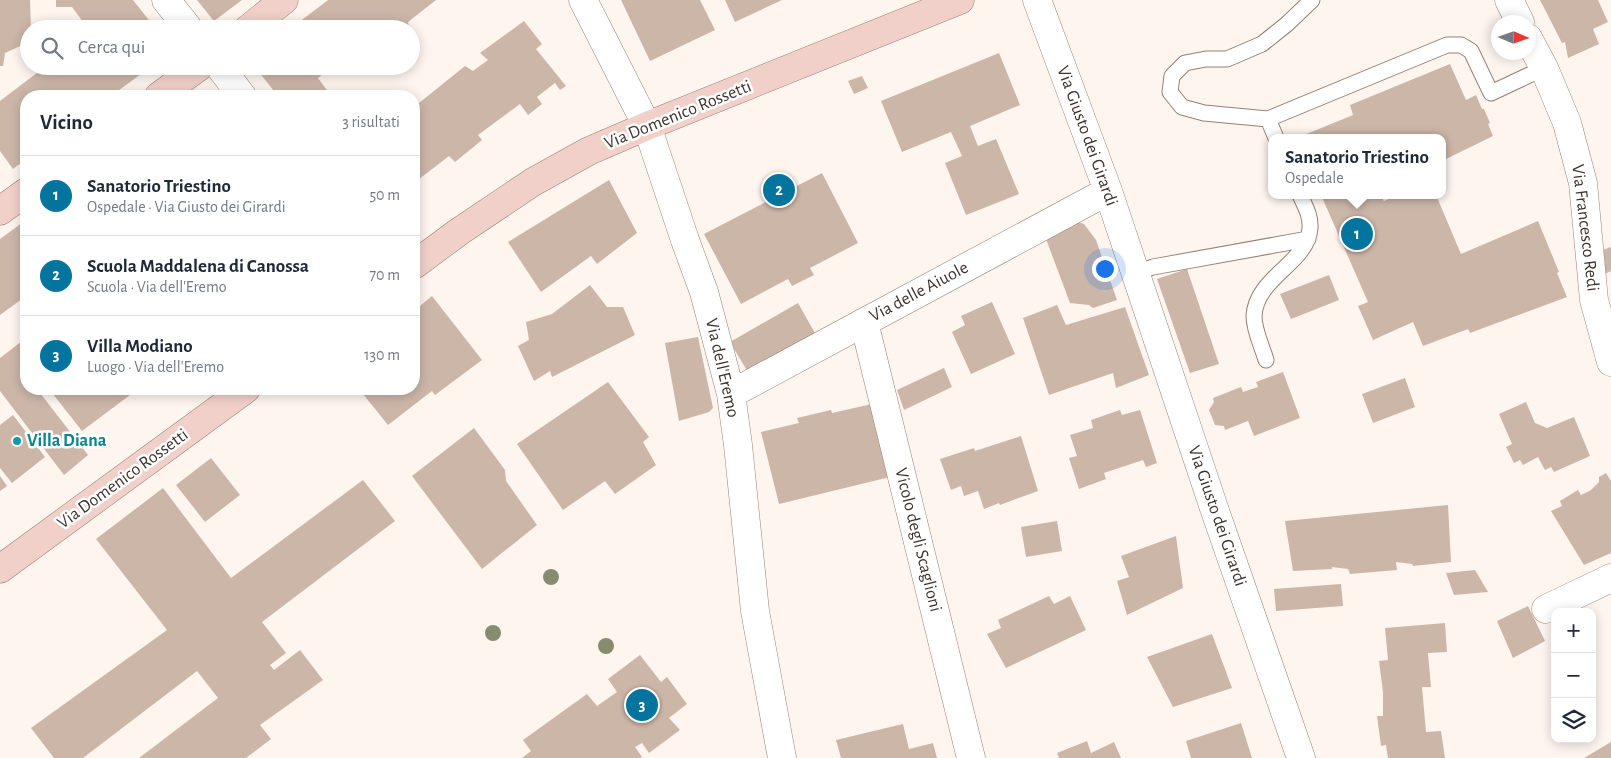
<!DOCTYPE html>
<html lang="it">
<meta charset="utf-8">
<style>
body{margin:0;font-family:"Alegreya Sans",sans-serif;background:#f6f6f7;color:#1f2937}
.controls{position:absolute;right:15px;bottom:15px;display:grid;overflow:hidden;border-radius:10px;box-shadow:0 2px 12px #0003}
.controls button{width:45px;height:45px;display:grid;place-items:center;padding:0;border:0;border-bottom:1px solid #e0e1e3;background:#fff;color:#1f2937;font:25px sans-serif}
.compass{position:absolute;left:1491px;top:15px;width:45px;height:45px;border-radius:50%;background:#fff;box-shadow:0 2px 12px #0003;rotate:92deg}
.you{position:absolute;left:1104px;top:268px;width:18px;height:18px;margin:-12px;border:4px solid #fff;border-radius:50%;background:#1a73e8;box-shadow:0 0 0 8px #1a73e833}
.badge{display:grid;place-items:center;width:32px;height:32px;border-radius:50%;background:#03749e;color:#fff;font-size:16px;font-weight:700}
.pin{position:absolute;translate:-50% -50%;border:2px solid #fff;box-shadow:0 1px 5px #0006}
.popup{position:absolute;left:1268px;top:134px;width:178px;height:65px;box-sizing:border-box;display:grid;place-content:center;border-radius:10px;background:#fff;filter:drop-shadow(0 1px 4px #0005);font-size:16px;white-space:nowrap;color:#747a83}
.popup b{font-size:19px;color:#1f2937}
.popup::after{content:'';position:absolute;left:50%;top:100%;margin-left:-10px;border:10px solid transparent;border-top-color:#fff}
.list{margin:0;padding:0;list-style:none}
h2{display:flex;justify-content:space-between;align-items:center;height:65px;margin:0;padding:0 20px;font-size:21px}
h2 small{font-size:16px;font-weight:400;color:#747a83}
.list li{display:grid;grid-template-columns:32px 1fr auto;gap:15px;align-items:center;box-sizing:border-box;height:80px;padding:0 20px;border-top:1px solid #e0e1e3}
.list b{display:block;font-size:19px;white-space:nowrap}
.list p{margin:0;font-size:16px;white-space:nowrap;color:#747a83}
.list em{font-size:16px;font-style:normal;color:#747a83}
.icon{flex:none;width:28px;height:28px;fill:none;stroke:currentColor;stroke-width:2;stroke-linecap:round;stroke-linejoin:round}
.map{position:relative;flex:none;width:1611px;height:758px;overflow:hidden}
.search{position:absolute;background:#fff;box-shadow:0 2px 12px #0003;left:20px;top:20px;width:400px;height:55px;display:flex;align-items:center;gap:12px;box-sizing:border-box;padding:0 18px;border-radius:28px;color:#747a83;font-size:19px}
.panel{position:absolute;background:#fff;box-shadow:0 2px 12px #0003;left:20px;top:90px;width:400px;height:305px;border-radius:20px}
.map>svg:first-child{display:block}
</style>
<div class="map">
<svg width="1611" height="758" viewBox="0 0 1611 758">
<rect width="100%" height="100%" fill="#fef5ef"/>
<path fill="#ccb6a8" d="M0,0H30L31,29H29V42L5,53L3,66H0Z
M56,0H133L156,29H84L79,23L83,22L72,7H56Z
M197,0H242L214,21Z
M328,0H436L408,22L409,26L406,29H290Z
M621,0H700L715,30L650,61Z
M725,0H782L735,22Z
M1540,0H1598L1608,22L1593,29L1599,44L1568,58L1565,42L1562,43Z
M524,21L542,44L536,49L566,86L560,90L555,83L537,97L542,104L528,115L520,104L478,135L482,140L455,162L449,156L414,183V107L465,66L473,71L488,60L480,53Z
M999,53L1020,105L970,126L978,146L996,139L1019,194L966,215L945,163L962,156L951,132L902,152L881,101Z
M1450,64L1466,100L1476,95L1482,109H1484L1490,123L1488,124L1493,136L1442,161V138H1305L1304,135L1353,115L1350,105Z
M46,66H152L111,96H26V159L13,169L0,151V101Z
M254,66H333L318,78L329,93L326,96H278Z
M862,76L868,88L854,94L848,81Z
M204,90L209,96H196Z
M822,173L858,243L810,268L814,275L792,286L788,279L741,304L704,234Z
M609,180L637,233L597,264L591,256L541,292L508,242Z
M1321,195H1380L1384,201L1398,195H1436L1461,254L1538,221L1559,272L1557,273L1567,297L1470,333L1468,329L1423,346L1413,322L1373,340L1358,306L1368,302Z
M1065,218L1084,224L1096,240L1117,300L1093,308L1089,305L1070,303L1043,231Z
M26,220V296L0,315V239Z
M1611,247V271L1603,275L1600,251Z
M1187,269L1219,364L1190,373L1157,279Z
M1329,275L1339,300L1291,319L1280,294Z
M590,285L607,307H623L635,335L552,377L550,371L534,381L518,346L529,340L526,322L552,314Z
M432,296L482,360L435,395L432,391L388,425L359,389H414V311Z
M992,302L1015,354L971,374L952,332L965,325L961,316Z
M798,303L816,335L749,374L730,342Z
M1057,305L1066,325L1125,307L1149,375L1116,388L1113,373L1049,395L1023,318Z
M698,337L713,408L709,412L679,421L665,343Z
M26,338V389H37L88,455L64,475L0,391V358Z
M944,368L952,387L904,410L897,390Z
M1283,372L1300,418L1254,436L1248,421L1225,430L1224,426L1215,425L1209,410L1214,402L1213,398L1241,387L1243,392L1258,387L1256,382Z
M1405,378L1415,407L1373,423L1362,394Z
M608,382L649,437L643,442L656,465L615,494L605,481L563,510L517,444Z
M49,389H138L82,431Z
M1526,402L1535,423L1547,428L1574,417L1590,456L1554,472L1551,467L1545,470L1538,457L1523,465L1520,460L1514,463L1506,447L1512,444L1499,414Z
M872,404L890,477L779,504L761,432L799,423L797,418L831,410L832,413Z
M1120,410L1122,415L1140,410L1157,463L1146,467L1143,460L1104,473L1106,479L1079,489L1069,458L1077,456L1070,435L1093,428L1091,420Z
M13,415L45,457L12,483L0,468V425Z
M474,428L505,470L506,481L537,525L482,569L412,476Z
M1021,436L1038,491L1000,505L999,503L984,509L978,491L964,496L961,486L951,490L940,459L974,448L975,451Z
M211,458L240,495L205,522L176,485Z
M1606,473L1611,481V553L1584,565L1551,511L1562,506L1560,501L1578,490L1581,495L1591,490L1599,482V477Z
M0,476L7,486L0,491Z
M363,480L395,521L262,622L286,653L270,665L274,670L300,650L323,680L260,725L271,739L246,758H139L218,698L197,671L83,758H54L31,728L167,630L96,539L163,488L231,578Z
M1448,505L1451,562L1413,566L1412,564L1396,562L1397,570L1350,574L1348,569L1332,567V569L1293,571L1285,521Z
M1057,521L1062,551L1026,557L1021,527Z
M1176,536L1183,588L1127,615L1117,581L1129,577L1121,556Z
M1475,570L1488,592L1454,595L1446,573Z
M1341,584L1343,606L1276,611L1274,589Z
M1049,596L1054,604L1070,596L1086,630L1006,668L987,634L1001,628L998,620Z
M1528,606L1545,641L1513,658L1497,621Z
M1445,623L1447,652L1428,653L1431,687H1422L1426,732L1441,731L1445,758H1388L1386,745L1381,746L1377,716H1383V692L1379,661L1388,660L1385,628Z
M1212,634L1232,688L1173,707L1147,657Z
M640,655L661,682L667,677L687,704L669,718L680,730L649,753L642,743L635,747L642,757L640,758H522L531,751L523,740L587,694L597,706L617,692L608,679Z
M1241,723L1252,758H1191L1186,741Z
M903,724L909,749L933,743L937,758H841L836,740Z
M1087,741L1091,753L1114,742L1121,758H1059L1057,753Z
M1611,742V758H1584Z"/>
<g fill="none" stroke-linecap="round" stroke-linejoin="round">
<g stroke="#968173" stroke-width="17">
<path id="lane" d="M1312,0L1287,24L1262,44L1227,59H1206L1185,63L1172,76L1170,92L1182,107L1204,113L1268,119L1447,45H1461L1471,51L1491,93L1544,68
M1268,119L1276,138
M1135,273L1153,267L1308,239
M1266,360C1262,346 1254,331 1254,316C1256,277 1308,263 1310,228C1311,216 1305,206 1300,195"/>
</g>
<g stroke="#968173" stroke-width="29">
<path id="street" d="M166,0L189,29
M583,0L647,126L685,240L704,292L731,394L738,445L755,611L782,758
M1037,0L1108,191L1215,511L1301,758
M1509,0L1520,22
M1528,38L1544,68L1567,123L1583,183L1594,300L1611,362
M219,66L242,96
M864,322L971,758
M731,394L1108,191
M1546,609L1611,578"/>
</g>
<g stroke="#968173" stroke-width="29">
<path id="secondary" d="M248,29L284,0
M159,96L200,66
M0,211L26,192
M414,265L460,231L533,182L589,151L647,126L960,0
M0,569L246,389"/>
</g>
<use href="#lane" stroke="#fff" stroke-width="15"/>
<use href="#street" stroke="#fff" stroke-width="28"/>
<use href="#secondary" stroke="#f2d0ca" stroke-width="28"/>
</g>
<g fill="#878c6f">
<circle cx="551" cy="577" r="8"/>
<circle cx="493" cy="633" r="8"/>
<circle cx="606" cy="646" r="8"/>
</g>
<circle fill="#0f9aa8" stroke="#fff" stroke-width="2" cx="17" cy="441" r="5"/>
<g text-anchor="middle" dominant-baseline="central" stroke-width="5" stroke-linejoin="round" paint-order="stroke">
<g font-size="18" fill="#3c332d" stroke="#fff">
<text transform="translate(678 115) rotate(-22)">Via Domenico Rossetti</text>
<text transform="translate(1087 136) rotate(70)">Via Giusto dei Girardi</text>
<text transform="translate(1585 228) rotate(83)">Via Francesco Redi</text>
<text transform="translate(919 292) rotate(-28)">Via delle Aiuole</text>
<text transform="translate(722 368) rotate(77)">Via dell'Eremo</text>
<text transform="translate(123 479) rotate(-36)">Via Domenico Rossetti</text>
<text transform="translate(1217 516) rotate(71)">Via Giusto dei Girardi</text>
<text transform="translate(918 540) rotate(76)">Vicolo degli Scaglioni</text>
</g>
<g font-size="18" font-weight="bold" fill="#0d838f" stroke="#fff" text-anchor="start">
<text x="27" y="441">Villa Diana</text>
</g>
</g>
</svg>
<div class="controls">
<button>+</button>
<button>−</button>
<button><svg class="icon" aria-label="layers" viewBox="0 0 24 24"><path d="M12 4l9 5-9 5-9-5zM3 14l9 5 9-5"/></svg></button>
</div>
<svg class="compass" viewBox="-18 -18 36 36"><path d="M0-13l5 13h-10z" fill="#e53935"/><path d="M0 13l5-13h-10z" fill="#747a83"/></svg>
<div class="you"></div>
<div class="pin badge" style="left:1357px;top:234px">1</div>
<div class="popup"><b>Sanatorio Triestino</b>Ospedale</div>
<div class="pin badge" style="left:779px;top:190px">2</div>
<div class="pin badge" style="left:642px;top:705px">3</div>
<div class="search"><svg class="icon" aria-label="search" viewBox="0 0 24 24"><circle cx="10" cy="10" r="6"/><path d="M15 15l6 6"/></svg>Cerca qui</div>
<section class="panel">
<h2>Vicino<small>3 risultati</small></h2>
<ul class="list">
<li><span class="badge">1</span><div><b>Sanatorio Triestino</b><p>Ospedale · Via Giusto dei Girardi</p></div><em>50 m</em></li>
<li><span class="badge">2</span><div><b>Scuola Maddalena di Canossa</b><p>Scuola · Via dell'Eremo</p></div><em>70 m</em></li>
<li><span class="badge">3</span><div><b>Villa Modiano</b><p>Luogo · Via dell'Eremo</p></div><em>130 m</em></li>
</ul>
</section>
</div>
